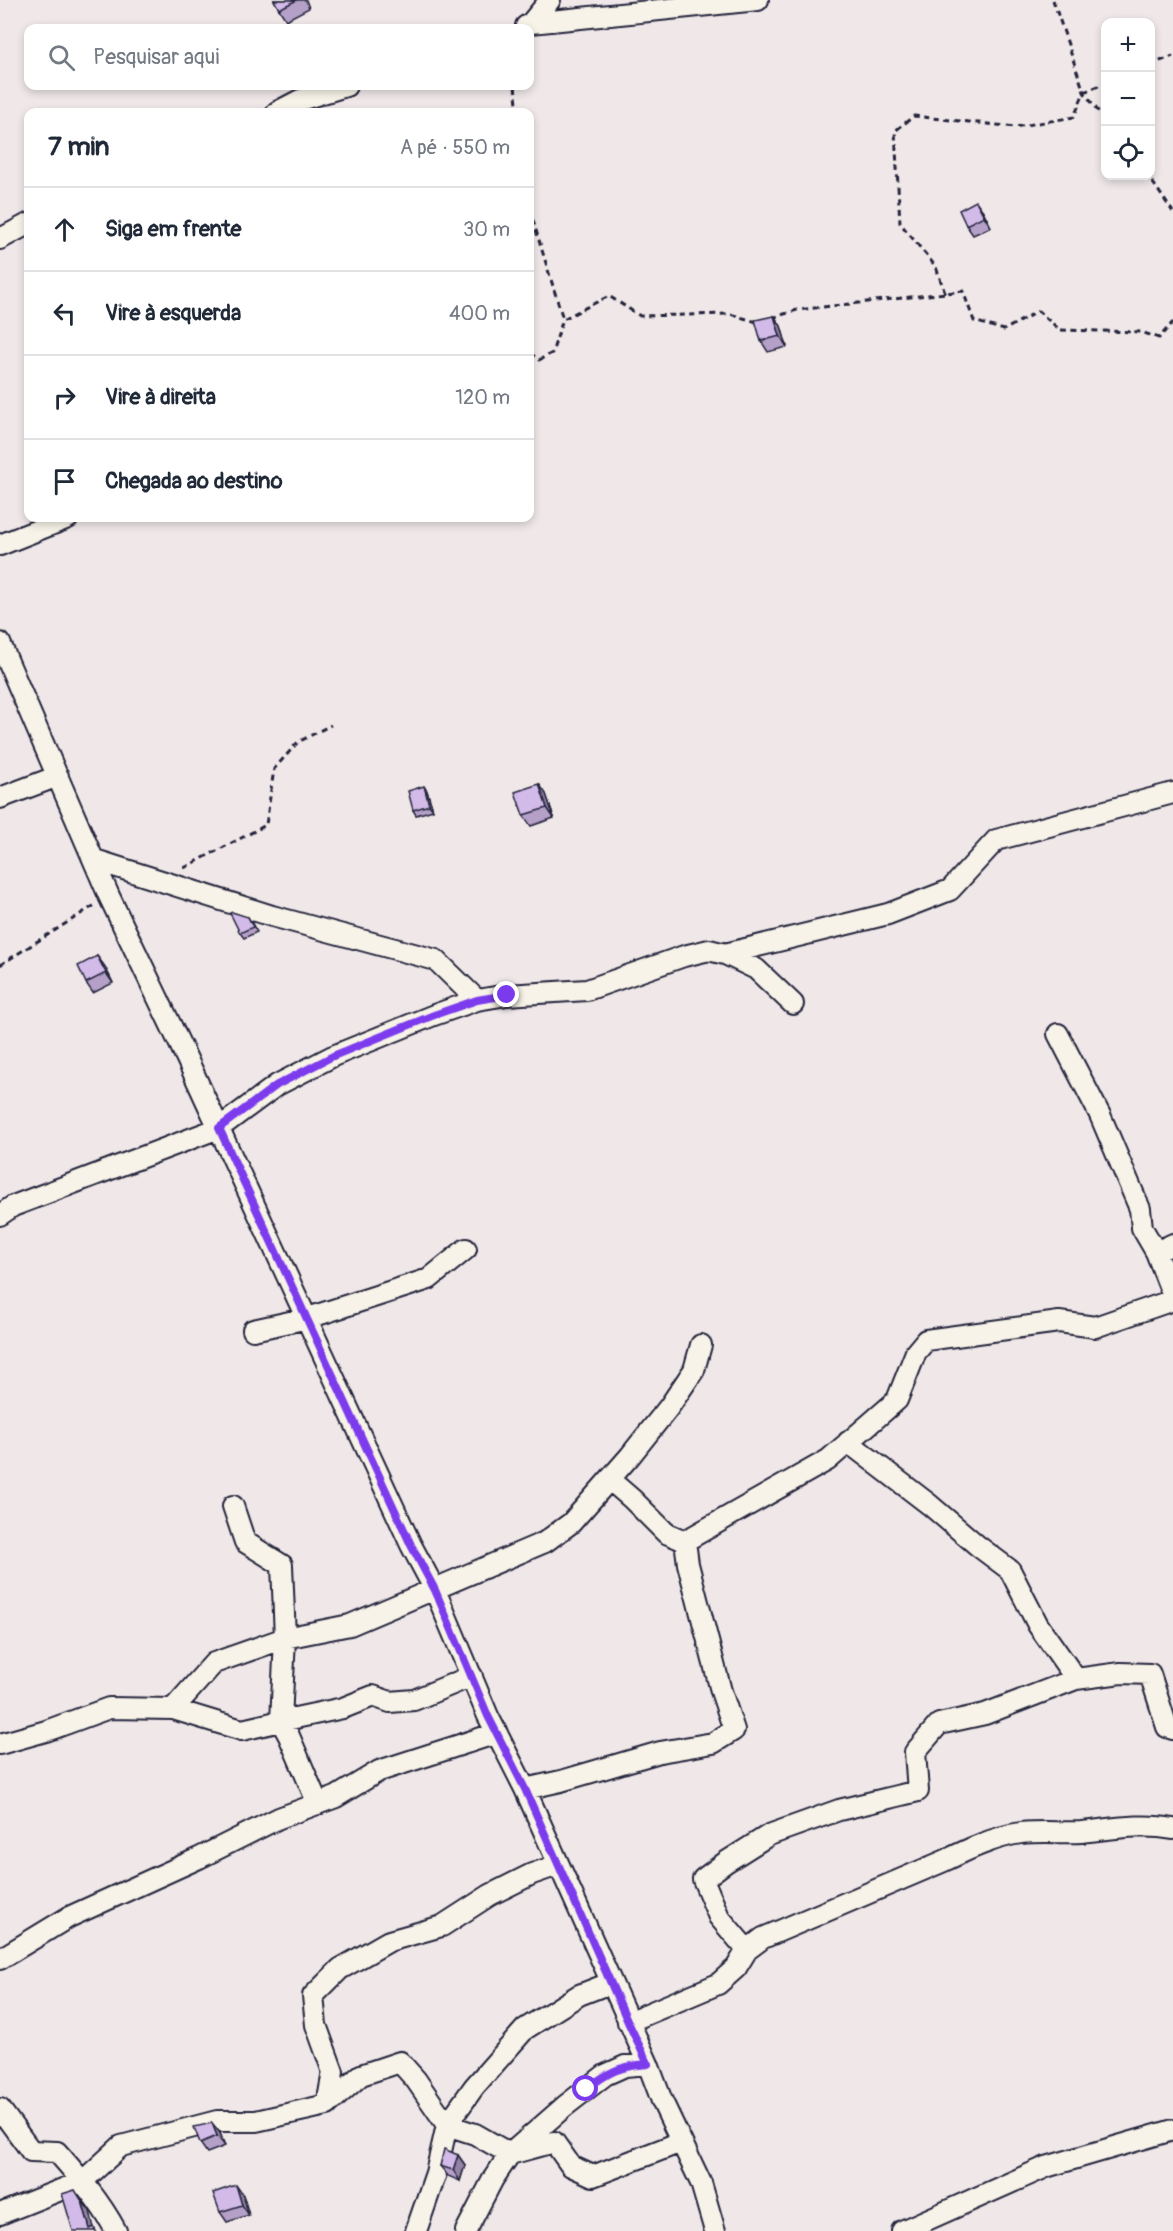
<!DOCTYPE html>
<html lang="pt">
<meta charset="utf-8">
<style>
body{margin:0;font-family:Pangolin,sans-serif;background:#f2f2f3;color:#1f2937}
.controls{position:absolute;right:18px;top:18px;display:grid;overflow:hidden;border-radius:12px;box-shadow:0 3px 9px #0003}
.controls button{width:54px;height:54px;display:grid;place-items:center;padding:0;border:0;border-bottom:2px solid #e0e1e3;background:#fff;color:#1f2937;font:30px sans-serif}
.stop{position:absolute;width:18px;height:18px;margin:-14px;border:4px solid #7c3aed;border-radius:50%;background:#fff}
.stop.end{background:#7c3aed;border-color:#fff;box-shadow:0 2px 6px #0008}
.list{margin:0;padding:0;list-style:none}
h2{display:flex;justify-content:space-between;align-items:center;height:78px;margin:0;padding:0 24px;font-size:26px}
h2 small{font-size:20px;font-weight:400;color:#747a83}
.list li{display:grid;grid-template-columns:39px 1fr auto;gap:18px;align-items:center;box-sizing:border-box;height:84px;padding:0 24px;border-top:2px solid #e0e1e3}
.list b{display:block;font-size:22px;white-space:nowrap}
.list em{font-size:20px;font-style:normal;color:#747a83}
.icon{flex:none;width:33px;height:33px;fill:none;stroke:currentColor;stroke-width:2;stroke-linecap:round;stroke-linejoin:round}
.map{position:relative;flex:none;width:1173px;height:2231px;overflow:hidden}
.search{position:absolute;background:#fff;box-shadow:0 3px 9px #0003;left:24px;top:24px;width:510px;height:66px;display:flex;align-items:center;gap:15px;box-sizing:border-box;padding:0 21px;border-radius:12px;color:#747a83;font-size:22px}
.panel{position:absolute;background:#fff;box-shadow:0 3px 9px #0003;left:24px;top:108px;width:510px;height:414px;border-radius:12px}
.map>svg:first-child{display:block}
</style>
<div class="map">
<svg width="1173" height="2231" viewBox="0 0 1173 2231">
<rect width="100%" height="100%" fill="#f0e8e8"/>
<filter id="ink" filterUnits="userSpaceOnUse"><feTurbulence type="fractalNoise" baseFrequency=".0167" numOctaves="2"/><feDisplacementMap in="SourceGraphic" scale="12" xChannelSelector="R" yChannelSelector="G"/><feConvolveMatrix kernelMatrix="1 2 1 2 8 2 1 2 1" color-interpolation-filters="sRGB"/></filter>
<g filter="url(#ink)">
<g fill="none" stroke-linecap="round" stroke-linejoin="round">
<g stroke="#22223b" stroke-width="24">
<path id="minor" d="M531,23L758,0
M526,26L531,23L550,0
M277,112L300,100L346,86
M0,239L28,224
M0,545L68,518
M0,643L109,896L187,1059L411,1545L435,1590L488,1716L525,1789L648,2064L662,2101L701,2183L715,2231
M0,798L58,776
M95,860L272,916L436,960L477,1000
M725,954L888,914L950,890L996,840L1173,793
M1058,1034L1100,1115L1140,1209L1142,1228L1156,1252L1173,1296
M0,1215L13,1206L219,1128L277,1085L333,1056L434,1015L477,1000L507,995L587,990L684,956L709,950L725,954L756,969L793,1004
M1156,1252L1173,1244
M253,1330L308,1318L429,1279L466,1249
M848,1442L930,1505L978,1546L1010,1570L1038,1625L1076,1679L1121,1673L1150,1674L1167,1727L1173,1729
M610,1480L632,1499L666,1533L685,1541L828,1460L897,1400L916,1352L926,1340L1059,1322L1095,1327L1173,1300
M472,1676L414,1700L390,1702L373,1696L343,1708L281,1721L285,1638L350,1625L545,1542L571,1523L630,1456L669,1407L694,1370L701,1345
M173,1709L242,1730L281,1721L289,1736L318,1804
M0,1744L46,1731L109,1708L173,1709L214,1663L285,1638L282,1565L245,1542L233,1506
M525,1789L561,1781L660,1752L713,1743L734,1730L721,1691L688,1564L685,1541
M747,1950L719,1917L703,1879L726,1862L769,1835L839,1810L918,1791L915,1752L939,1724L985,1714L1076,1679
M0,1959L69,1917L199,1858L279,1818L336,1797L379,1771L497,1733
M628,2022L718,1984L736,1968L747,1950L763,1938L944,1861C969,1849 994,1837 1021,1833C1041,1831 1062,1833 1081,1832C1112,1829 1142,1823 1173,1829
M327,2105L361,2075L400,2062L416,2080L447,2125L475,2134L510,2154L554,2142L571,2166L593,2176L681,2142
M0,2109L31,2151L57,2152C79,2177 100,2201 116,2231
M0,2214L83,2181L121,2146L217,2121H256L327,2105L333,2072L316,2025L313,1996L340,1969L389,1941L442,1926L490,1895L532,1874L558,1865
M416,2231L436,2173L447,2125L474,2087L525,2029L579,1995L610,1983
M466,2231L493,2179L510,2154L565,2106L605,2075L625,2066L648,2064
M902,2231L1046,2167L1173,2130"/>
</g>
<path stroke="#22223b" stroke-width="3" stroke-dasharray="6 4.5" stroke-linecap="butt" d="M1053,0L1084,92L1106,122
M1150,65L1173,56
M515,86L518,112
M1150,172L1151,180L1173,212
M530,199L531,214L563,319
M945,293L936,267L900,223L895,131L914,116L1015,127L1074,117L1084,92L1106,83
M772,318L797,310L963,291L974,321L1004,330L1038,311L1060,330L1141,332L1159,338L1173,322
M530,353L539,360L552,353L563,319L609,296L640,316L730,314L757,322
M184,868L266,825L274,769L298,742L331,725
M0,965L95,905"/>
<use href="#minor" stroke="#f7f3e8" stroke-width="20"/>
</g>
<path fill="#b5a0c8" stroke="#22223b" stroke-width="1.5" d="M274,0H306L309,8L286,20L279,9Z
M983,211L991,227L973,235L966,225Z
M774,316L781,326L787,347L768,352L761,341Z
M539,784L546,794L554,818L531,826L523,815Z
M427,791L433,810L416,815L413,810Z
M248,917L257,932L244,938L240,933Z
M97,956L105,967L113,983L93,993L86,983Z
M212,2123L220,2133L225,2146L207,2153L200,2143Z
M458,2155L465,2165L460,2181L448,2176L440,2166Z
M243,2195L249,2215L227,2222L220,2212Z"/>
<path fill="#9382a3" stroke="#22223b" stroke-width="1.5" d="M976,201L983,211L991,227L984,216Z
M774,316L781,326L787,347L780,336Z
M539,784L546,794L554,818L547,808Z
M424,786L427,791L433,810L429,805Z
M97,956L105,967L113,983L106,973Z
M212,2123L220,2133L225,2146L217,2136Z
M458,2155L465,2165L460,2181L453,2170Z
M236,2185L243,2195L249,2215L242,2205Z
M82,2201L90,2211L94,2228L96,2231L90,2229Z"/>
<path fill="#d2bae9" stroke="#22223b" stroke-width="1.5" d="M274,0H297L279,9Z
M976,201L984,216L966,225L959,210Z
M774,316L780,336L761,341L755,320Z
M539,784L547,808L523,815L515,792Z
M424,786L429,805L413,810L408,791Z
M232,912L248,917L253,927L240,933L230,913Z
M97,956L106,973L86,983L78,966Z
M212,2123L217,2136L200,2143L194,2127Z
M444,2149L458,2155L453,2170L440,2166Z
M236,2185L242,2205L220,2212L213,2193Z
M75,2190L82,2201L90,2229L94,2227L95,2231H73L62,2194Z"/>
</g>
<g fill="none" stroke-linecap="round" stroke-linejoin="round" filter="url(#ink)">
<path stroke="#7c3aed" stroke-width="8" d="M507,995L477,1000L434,1015L333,1056L277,1085L219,1128L411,1545L435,1590L488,1716L525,1789L628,2022L648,2064C619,2066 609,2072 586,2089"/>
</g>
</svg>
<div class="controls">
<button>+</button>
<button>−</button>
<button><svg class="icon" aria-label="locate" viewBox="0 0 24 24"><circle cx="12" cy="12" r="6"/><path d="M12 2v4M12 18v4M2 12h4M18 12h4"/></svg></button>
</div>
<div class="stop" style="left:586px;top:2089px"></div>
<div class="stop end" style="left:507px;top:995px"></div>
<div class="search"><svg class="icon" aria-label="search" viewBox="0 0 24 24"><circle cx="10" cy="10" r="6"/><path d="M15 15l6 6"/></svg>Pesquisar aqui</div>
<section class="panel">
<h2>7 min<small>A pé · 550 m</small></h2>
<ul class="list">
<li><svg class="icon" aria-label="ahead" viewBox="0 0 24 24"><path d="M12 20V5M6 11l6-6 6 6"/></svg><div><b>Siga em frente</b></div><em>30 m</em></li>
<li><svg class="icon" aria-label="left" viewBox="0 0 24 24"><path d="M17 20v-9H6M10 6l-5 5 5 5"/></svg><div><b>Vire à esquerda</b></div><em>400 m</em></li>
<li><svg class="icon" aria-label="right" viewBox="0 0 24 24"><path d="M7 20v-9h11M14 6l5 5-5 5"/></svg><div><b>Vire à direita</b></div><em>120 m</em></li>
<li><svg class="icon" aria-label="arrive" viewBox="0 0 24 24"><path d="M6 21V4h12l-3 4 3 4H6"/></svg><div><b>Chegada ao destino</b></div></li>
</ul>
</section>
</div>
